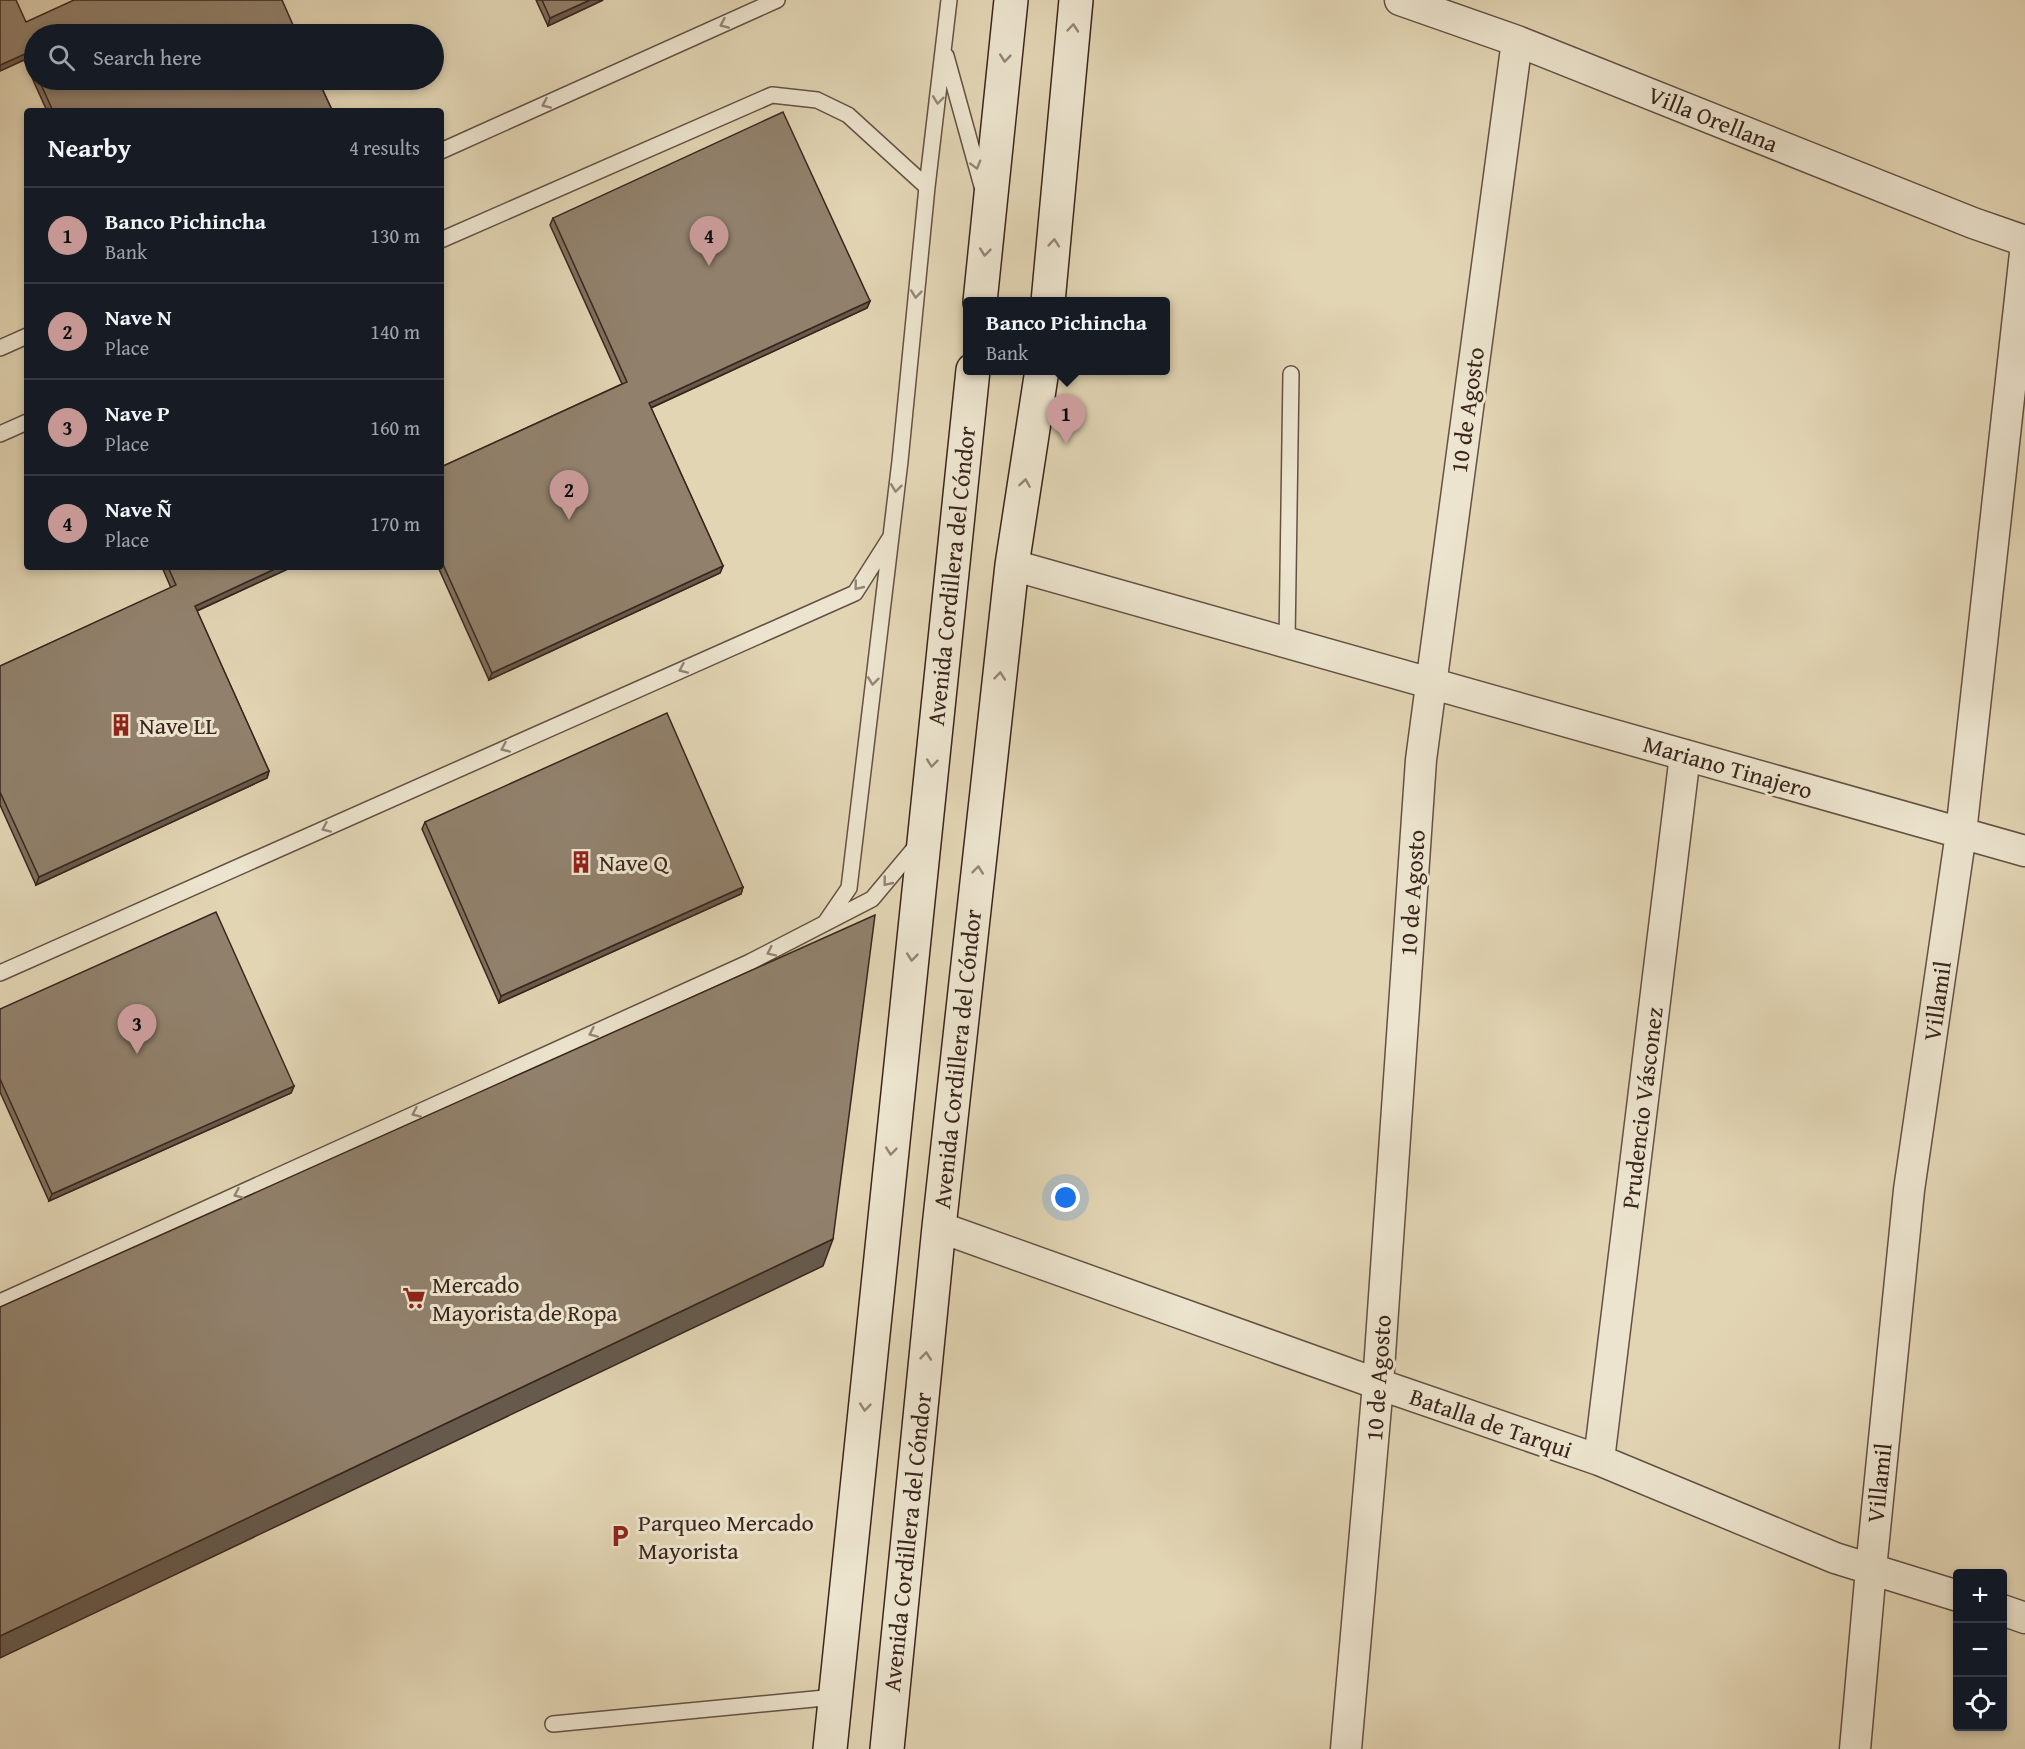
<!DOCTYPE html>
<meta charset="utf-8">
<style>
body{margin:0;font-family:"Gentium Book Plus",serif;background:#20242c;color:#f1f3f6}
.controls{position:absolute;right:18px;bottom:18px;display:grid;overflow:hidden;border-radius:6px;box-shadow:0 3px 9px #0003}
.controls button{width:54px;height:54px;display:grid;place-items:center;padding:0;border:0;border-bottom:2px solid #363941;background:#171b24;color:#f1f3f6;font:30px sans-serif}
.you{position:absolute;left:1066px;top:1198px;width:21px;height:21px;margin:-15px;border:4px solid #fff;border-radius:50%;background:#1a73e8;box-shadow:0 0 0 9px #1a73e833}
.badge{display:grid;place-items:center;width:39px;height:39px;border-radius:50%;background:#c59692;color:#111;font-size:20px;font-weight:700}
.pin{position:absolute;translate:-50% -50px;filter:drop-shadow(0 2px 3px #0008)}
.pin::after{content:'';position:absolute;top:32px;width:21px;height:18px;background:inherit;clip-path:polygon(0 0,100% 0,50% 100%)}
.popup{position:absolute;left:963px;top:297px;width:207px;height:78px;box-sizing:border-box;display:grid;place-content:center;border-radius:6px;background:#171b24;filter:drop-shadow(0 2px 4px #0005);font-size:20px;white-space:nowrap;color:#9ea1a6}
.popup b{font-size:22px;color:#f1f3f6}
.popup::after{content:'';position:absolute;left:50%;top:100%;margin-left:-12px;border:12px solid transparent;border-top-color:#171b24}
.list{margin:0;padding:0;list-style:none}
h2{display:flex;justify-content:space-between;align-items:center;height:78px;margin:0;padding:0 24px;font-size:26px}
h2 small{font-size:20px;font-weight:400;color:#9ea1a6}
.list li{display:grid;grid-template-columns:39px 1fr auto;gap:18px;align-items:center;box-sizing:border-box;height:96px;padding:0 24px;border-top:2px solid #363941}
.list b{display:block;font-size:22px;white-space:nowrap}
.list p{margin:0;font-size:20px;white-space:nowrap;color:#9ea1a6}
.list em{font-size:20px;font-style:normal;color:#9ea1a6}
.icon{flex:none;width:33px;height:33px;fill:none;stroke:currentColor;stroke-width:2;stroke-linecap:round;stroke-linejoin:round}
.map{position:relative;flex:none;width:2025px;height:1749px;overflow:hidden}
.search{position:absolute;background:#171b24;box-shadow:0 3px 9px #0003;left:24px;top:24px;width:420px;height:66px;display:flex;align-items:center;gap:15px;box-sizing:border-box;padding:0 21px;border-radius:33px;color:#9ea1a6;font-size:22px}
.panel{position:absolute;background:#171b24;box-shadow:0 3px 9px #0003;left:24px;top:108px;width:420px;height:462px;border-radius:6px}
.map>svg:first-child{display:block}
</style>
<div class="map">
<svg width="2025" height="1749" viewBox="0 0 2025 1749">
<rect width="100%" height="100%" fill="#e2d5b4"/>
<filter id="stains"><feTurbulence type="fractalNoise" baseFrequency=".00333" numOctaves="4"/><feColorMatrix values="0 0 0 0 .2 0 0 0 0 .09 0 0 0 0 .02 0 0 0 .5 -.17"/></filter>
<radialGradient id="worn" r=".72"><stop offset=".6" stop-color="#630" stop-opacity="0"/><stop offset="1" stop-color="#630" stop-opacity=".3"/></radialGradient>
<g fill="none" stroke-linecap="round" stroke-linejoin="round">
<g stroke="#645143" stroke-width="18">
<path id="lane" d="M946,56L982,186
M441,151L777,0
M441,240L772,95L817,100L848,115L927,187
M0,348L27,336
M0,434L27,422
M1287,642L1291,374
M825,923L849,888L900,461L927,187L949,0
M0,973L855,593L890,538
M0,1302L750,962L872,899L918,844
M553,1724L835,1697"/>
</g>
<g stroke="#645143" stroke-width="33">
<path id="street" d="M1400,0L1517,41L1973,223L2025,241
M1012,565L2025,851
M939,1227L1378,1384L1599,1460L1835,1558L1958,1596
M1599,1460L1685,755
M2002,1610L2025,1618
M1346,1749L1378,1384L1421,760L1517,41
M1855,1749L1871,1569L1909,1190L1961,833L2025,253"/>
</g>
<g stroke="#3a251d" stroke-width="36">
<path id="secondary" d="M980,302L1011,0
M1048,302L1076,0
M830,1749L973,370
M887,1749L939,1227L1012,565L1042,370"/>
</g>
<use href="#lane" stroke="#ece4ce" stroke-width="15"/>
<use href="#street" stroke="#ece4ce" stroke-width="30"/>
<use href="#secondary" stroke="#ece4ce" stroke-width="33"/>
</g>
<path fill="#7d6f5d" stroke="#3a251d" stroke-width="1.5" d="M0,0L26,22L34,34V80H318L332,110L331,111H47L24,60L0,71Z
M536,0H603L548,26Z
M553,218L870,301L867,308L651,408L723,566L720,573L489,680L438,567H441V467L622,384L550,225Z
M162,567H292L197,611L269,771L267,778L36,885L0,805V666L171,588Z
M425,822L743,887L741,894L499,1003L422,829Z
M0,1009L294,1086L291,1093L49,1201L0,1092Z"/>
<path fill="#665a4c" stroke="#3a251d" stroke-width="1.5" d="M590,0H603L548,26L550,18Z
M27,53L24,60L0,71V65Z
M870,301L867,308L646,410L649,403Z
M723,566L720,573L489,680L492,673Z
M279,567H292L192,613L195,606Z
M269,771L267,778L36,885L39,877Z
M743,887L741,894L499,1003L501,996Z
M294,1086L291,1093L49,1201L52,1194Z
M833,1239L823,1266L0,1658V1636Z"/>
<path fill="#91816c" stroke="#3a251d" stroke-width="1.5" d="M0,0H16L26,22L74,0H282L297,34H34V70L27,53L0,65Z
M542,0H590L550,18Z
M39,80H318L332,110L328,111H53Z
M783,112L870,301L649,403L723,566L492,673L441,560V467L627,382L553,218Z
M168,567H279L195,606L269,771L39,877L0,792V666L176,585Z
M667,713L743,887L501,996L425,822Z
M216,912L294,1086L52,1194L0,1079V1009Z
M875,915L833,1239L0,1636V1307Z"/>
<defs><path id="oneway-chevron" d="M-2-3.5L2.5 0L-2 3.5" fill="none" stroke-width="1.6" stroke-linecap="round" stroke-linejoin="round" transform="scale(1.5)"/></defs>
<g stroke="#938476">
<use href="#oneway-chevron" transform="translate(724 24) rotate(156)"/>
<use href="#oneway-chevron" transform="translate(1073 28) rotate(-85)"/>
<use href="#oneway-chevron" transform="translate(1005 58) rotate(96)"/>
<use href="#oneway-chevron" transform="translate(938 100) rotate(97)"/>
<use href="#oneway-chevron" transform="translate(546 104) rotate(156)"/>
<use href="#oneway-chevron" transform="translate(976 165) rotate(74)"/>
<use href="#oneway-chevron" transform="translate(1054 243) rotate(-85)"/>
<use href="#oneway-chevron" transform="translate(985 252) rotate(96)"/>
<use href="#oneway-chevron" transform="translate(916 294) rotate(96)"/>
<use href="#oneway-chevron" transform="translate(1025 483) rotate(-81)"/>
<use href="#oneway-chevron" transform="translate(896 488) rotate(97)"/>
<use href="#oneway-chevron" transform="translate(858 586) rotate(129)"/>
<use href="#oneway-chevron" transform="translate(683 669) rotate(156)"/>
<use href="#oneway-chevron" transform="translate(1000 676) rotate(-84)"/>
<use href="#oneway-chevron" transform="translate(873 681) rotate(97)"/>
<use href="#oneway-chevron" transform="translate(505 748) rotate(156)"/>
<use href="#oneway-chevron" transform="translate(932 763) rotate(96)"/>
<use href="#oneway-chevron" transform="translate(326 828) rotate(156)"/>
<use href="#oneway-chevron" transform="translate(978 870) rotate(-84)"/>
<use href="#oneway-chevron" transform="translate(887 882) rotate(129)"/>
<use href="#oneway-chevron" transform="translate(771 952) rotate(154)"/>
<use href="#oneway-chevron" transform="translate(912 957) rotate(96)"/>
<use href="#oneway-chevron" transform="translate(593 1033) rotate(156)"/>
<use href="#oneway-chevron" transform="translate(416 1113) rotate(156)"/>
<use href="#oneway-chevron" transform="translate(891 1151) rotate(96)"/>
<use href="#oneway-chevron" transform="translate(238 1194) rotate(156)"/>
<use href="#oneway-chevron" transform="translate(926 1356) rotate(-84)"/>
<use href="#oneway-chevron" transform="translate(865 1407) rotate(96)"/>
</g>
<defs>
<g id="building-bare" transform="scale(1.8)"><path d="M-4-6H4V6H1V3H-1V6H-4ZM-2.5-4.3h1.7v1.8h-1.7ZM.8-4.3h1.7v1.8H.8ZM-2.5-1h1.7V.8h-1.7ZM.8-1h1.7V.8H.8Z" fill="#8f2418" stroke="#ece4ce" stroke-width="2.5" paint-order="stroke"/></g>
<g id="supermarket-bare" transform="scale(1.8)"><path d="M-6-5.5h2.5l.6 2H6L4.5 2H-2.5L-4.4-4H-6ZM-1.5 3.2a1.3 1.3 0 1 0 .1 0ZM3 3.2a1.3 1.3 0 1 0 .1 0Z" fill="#8f2418" stroke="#ece4ce" stroke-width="2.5" paint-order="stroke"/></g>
<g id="parking-bare" transform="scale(1.8)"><path d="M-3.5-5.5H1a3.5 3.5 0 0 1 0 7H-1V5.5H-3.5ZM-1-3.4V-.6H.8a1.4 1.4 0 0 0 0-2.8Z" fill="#8f2418" stroke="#ece4ce" stroke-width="2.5" paint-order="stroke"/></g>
</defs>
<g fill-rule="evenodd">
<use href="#building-bare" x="121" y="725"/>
<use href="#building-bare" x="581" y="862"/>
<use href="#supermarket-bare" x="414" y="1298"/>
<use href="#parking-bare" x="620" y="1536"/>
</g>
<g text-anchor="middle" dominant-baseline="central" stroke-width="6" stroke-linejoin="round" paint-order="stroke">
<g font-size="24" fill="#3a251d" stroke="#ece4ce">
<text transform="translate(1713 119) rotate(22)">Villa Orellana</text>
<text transform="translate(1467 410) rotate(-82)">10 de Agosto</text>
<text transform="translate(951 576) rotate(-84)">Avenida Cordillera del Cóndor</text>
<text transform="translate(1728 767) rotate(16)">Mariano Tinajero</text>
<text transform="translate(1412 893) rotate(-86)">10 de Agosto</text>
<text transform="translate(1937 1001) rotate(-82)">Villamil</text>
<text transform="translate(957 1059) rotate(-84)">Avenida Cordillera del Cóndor</text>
<text transform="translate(1642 1108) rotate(-83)">Prudencio Vásconez</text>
<text transform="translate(1378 1378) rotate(-86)">10 de Agosto</text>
<text transform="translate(1491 1423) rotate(19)">Batalla de Tarqui</text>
<text transform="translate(1879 1483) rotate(-84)">Villamil</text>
<text transform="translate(907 1542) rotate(-84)">Avenida Cordillera del Cóndor</text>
</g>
<g font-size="24" fill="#3a251d" stroke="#ece4ce" text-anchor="start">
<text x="139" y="725">Nave LL</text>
<text x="599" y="862">Nave Q</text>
<text x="432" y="1284">Mercado<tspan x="432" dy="28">Mayorista de Ropa</tspan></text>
<text x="638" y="1522">Parqueo Mercado<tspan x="638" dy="28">Mayorista</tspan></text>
</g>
</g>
<rect width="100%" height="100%" filter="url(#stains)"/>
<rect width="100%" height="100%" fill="url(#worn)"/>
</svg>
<div class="controls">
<button>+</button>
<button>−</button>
<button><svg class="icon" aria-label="locate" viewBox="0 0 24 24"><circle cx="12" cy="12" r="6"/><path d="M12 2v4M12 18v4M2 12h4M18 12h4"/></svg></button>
</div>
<div class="you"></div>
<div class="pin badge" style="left:1066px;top:444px">1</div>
<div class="popup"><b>Banco Pichincha</b>Bank</div>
<div class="pin badge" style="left:569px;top:520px">2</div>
<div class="pin badge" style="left:137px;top:1054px">3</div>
<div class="pin badge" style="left:709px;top:266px">4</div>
<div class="search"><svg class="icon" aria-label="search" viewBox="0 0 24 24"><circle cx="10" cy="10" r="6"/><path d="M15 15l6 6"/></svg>Search here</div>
<section class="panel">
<h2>Nearby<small>4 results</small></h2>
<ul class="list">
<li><span class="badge">1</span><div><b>Banco Pichincha</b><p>Bank</p></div><em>130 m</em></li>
<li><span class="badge">2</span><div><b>Nave N</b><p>Place</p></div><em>140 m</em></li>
<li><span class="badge">3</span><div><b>Nave P</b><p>Place</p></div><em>160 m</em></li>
<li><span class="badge">4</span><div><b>Nave Ñ</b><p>Place</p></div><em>170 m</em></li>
</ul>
</section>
</div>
